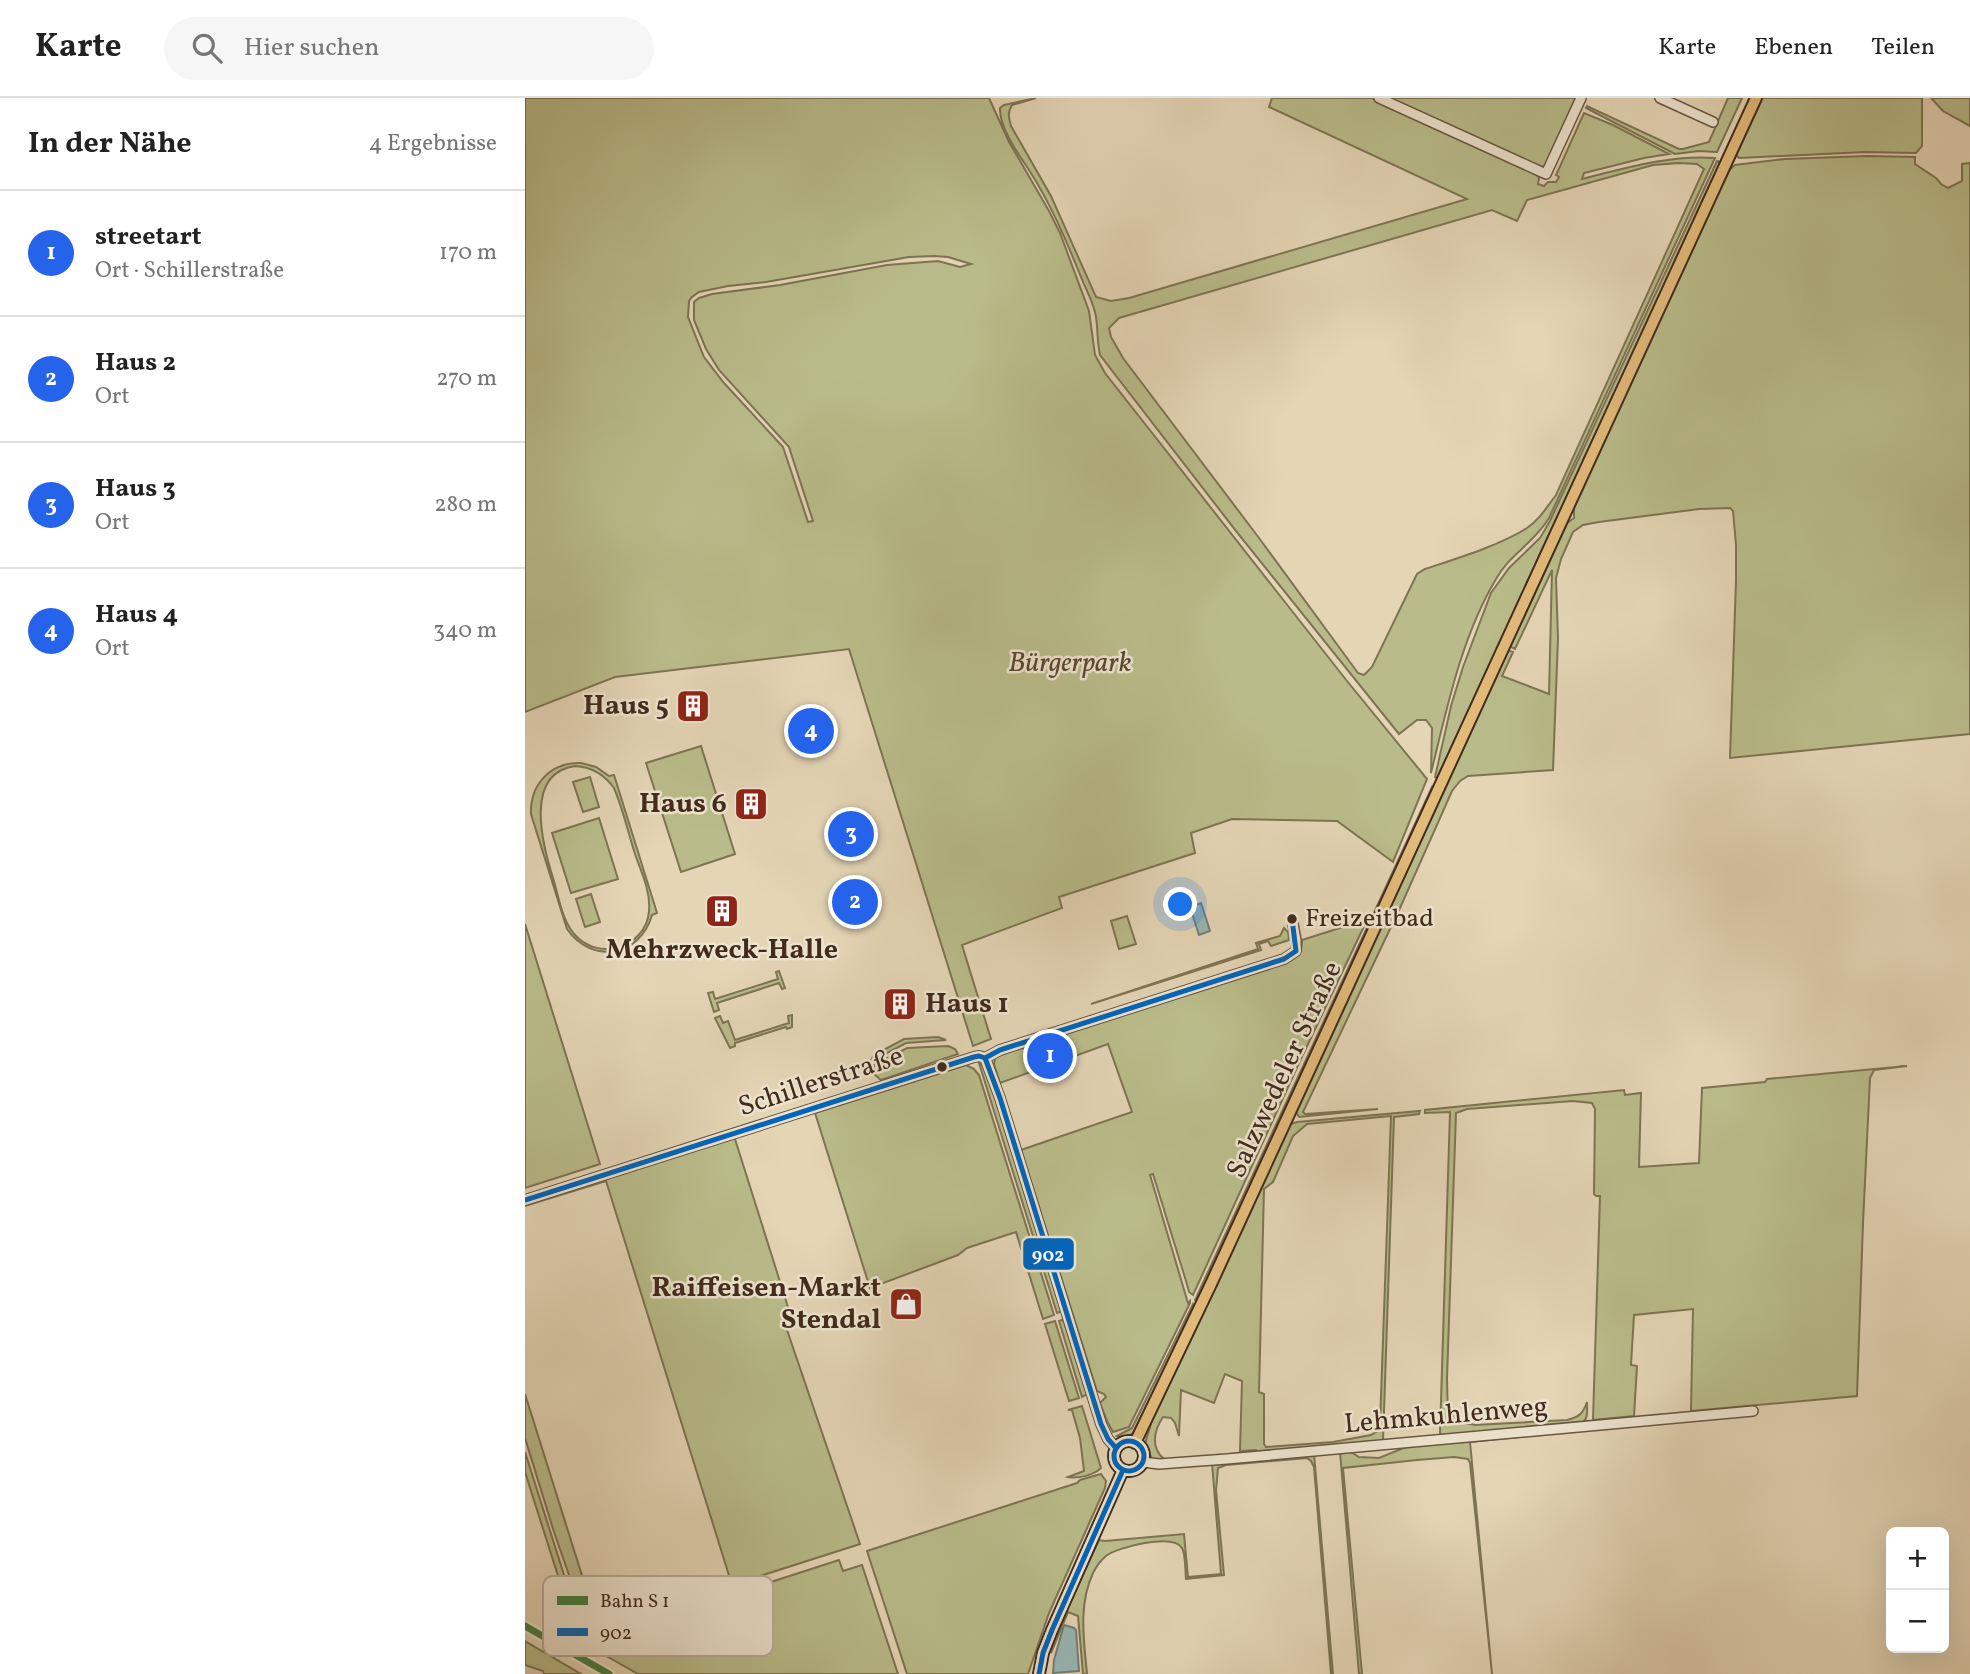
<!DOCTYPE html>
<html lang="de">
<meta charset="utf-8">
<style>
body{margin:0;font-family:Vollkorn,serif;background:#f6f6f6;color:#222}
.controls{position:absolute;right:21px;bottom:21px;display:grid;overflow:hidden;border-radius:10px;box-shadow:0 7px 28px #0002}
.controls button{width:63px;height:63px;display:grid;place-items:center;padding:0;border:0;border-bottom:2px solid #e0e0e0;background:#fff;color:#222;font:35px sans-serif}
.you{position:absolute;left:656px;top:807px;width:24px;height:24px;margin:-18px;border:5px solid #fff;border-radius:50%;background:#1a73e8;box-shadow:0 0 0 10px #1a73e833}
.badge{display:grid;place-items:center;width:46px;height:46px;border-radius:50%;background:#2563eb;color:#fff;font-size:23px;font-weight:700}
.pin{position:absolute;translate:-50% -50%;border:4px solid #fff;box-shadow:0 2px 7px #0006}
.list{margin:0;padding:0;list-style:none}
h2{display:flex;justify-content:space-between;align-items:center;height:91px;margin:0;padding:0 28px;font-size:30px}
h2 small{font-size:23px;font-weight:400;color:#767676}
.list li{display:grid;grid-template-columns:46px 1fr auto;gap:21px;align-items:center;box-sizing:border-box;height:126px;padding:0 28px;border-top:2px solid #e0e0e0}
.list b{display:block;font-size:26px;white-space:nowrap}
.list p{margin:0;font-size:23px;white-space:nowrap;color:#767676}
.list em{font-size:23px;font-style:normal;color:#767676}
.icon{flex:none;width:38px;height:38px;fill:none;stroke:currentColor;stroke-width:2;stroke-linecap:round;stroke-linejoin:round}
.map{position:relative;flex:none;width:1445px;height:1576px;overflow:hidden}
header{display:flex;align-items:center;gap:42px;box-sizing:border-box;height:98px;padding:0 35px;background:#fff;border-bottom:2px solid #e0e0e0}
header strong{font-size:33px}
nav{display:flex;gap:38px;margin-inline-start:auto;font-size:24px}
.search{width:490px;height:63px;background:#f6f6f6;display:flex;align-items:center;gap:18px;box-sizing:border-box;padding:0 24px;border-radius:38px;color:#767676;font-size:26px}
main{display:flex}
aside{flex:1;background:#fff}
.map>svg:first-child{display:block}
</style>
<header>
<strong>Karte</strong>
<div class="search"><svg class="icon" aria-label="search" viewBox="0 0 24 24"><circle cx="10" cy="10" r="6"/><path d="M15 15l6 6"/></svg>Hier suchen</div>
<nav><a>Karte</a><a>Ebenen</a><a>Teilen</a></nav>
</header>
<main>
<aside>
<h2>In der Nähe<small>4 Ergebnisse</small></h2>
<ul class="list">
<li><span class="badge">1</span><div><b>streetart</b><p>Ort · Schillerstraße</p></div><em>170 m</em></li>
<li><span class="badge">2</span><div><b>Haus 2</b><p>Ort</p></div><em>270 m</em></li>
<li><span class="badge">3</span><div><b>Haus 3</b><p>Ort</p></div><em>280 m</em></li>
<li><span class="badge">4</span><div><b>Haus 4</b><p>Ort</p></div><em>340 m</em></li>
</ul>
</aside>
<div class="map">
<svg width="1445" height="1576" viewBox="0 0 1445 1576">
<rect width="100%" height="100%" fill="#e4d5b5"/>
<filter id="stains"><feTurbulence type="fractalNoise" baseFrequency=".00286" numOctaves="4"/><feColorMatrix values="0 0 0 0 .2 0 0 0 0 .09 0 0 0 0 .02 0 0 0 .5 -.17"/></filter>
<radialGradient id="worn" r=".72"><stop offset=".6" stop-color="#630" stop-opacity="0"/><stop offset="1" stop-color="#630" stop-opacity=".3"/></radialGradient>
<path fill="#b9bc8a" stroke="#7e7454" stroke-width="2" fill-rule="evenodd" d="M0,0H464L484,44L524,113L535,135L564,213L570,257L580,275L822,583L902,681L868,764L812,723L707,721L666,735L670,755L534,799L537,810L437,847L466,941L448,948L324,551L90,579L0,614ZM409,158L423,159L446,166L435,169L413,163L362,167L255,187L187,196L174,200L169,204V222L181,251L194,272L264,349L288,423L283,424L258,349L199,285L179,259L163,219L164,203L167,199L174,194L203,188L241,184L384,159Z
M511,0L487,7C482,15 484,20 486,28L526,98L571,199L586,203L604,200L942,101L744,9L747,0H847L1011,75L1014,80L1013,86L1019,88L1023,84H1031L1034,79L1031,77L1032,75L1059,15L1088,27L1144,56L1119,60L1059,75L1057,81C1101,70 1144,57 1190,60L1024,420C1010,444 984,457 971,481C936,540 922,610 906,675L907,630L901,622H892L874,636L711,433L575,257C572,244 573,232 571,219C569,205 561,192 556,179C541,142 526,106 504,72C494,57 474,29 475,10L479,7ZM1154,65L1172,66L1179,71L1031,397C1022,409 1014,422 1002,430C976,447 930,461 900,471L892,476L847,569L839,577L833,575L734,440L598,260L586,239L584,230L594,220L967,112L992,123L1002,102L1128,67Z
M863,0H1052L1020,68L1016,69Z
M1203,0H1217L1192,54L1174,53L1150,56L1061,10L1062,8L1154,51H1158L1184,44Z
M1236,0H1397V48L1391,55L1340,54L1214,60L1210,56Z
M1406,0H1445V28L1418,13Z
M1342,58L1390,59V66L1411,80L1416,86L1423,90L1437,83V66L1445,65V636L1205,660L1211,483V447L1208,413L1205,410L1174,411L1074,424L1058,427L1048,434L1036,461L1031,480L1033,540L1028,672L943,678L935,683L927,693L875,810L778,1014L780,1016L853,1011L774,1019L771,1014L982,552L988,554L977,578L1024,596L1027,472L990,551L984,548L1041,426L1049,420V407L1052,400L1203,73L1210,67L1260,61Z
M1192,63L1195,64L1196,67L915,680L910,679L926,608L938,569L966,495L984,470L1015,440L1025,423Z
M176,648L210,756L156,774L121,665Z
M56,665L71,669L84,678L89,677L132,815L127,817C115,859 67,867 42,831L6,716C5,686 26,664 56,665ZM50,668C67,669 79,676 89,690C98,711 103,734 110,756C116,773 126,794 124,813C123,831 109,846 91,850C77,853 62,849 52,839C37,825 34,799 28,780C16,742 0,675 50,668Z
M65,679L74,709L58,714L48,684Z
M907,689L909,694L672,1204L670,1202Z
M74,720L93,781L46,795L27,735Z
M66,796L75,824L60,829L51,801Z
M602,818L611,846L594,851L586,823Z
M840,822H842L774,965L668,1197L664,1194L661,1183L628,1076L625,1077L663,1205L665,1203V1205L604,1329L588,1334L583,1325L575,1305L581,1299L579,1296L572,1293L496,1052L607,1014L583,946L475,985L469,966L470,960L477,955L765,863C774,858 777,852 777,842Z
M0,826L75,1066L0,1090Z
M759,830L763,834L764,842L746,848L743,843L734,846L736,852L566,906L733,851L731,845L755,838Z
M254,873L260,890L257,891L254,885L192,905L194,912L189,914L183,895L188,894L190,901L253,881L251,874Z
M267,917V929L262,931L261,929L210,945V948L205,950L190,920L195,918L198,925L203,923L210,942L264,925L263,918Z
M413,939L421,942L381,945L345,964L349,957L379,941Z
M423,948L430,951L433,956L356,982L348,975L349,967L382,950Z
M454,965L460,969L462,974L536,1212L535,1214L532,1215Z
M441,967L449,971L454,977L529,1217L518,1221L491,1134L442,1150L433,1157L345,1190L290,1015Z
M1382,968L1349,972L1345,980L1338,1125L1332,1298L1166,1313L1168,1211L1109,1217L1106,1267L1112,1268L1109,1318L1068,1322L1075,1098H1071L1069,1096L1070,1011L1067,1005L1048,1003L942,1011L931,1015L922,1281C923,1308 919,1322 950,1327L1042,1322C1054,1319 1058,1316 1062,1304C1062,1313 1064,1322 1055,1326L917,1338L915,1335L925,1014L900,1015V1012L1099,992L1100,997L1116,995L1114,1069L1174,1065L1177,990L1240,984L1242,981Z
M895,1013L894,1016L869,1019L858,1343L733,1355L731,1352L715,1353L717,1283L700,1276L689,1305L656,1292L654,1338L650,1325L646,1320L638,1319C628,1334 626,1350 639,1361L638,1363L627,1361L620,1346L629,1315L763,1029L766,1026L772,1024ZM866,1018L855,1326L851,1334L846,1337L808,1344L741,1349L739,1346V1296L734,1294L739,1091L748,1084L768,1038L782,1026Z
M204,1041H210L268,1225L261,1229L335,1446L207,1487L81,1083L0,1108V1106Z
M668,1206L670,1210L608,1335L600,1340L592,1338L607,1330Z
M537,1222L539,1224L562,1296L557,1299L534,1223Z
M530,1223L554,1300L544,1303L520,1226Z
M0,1296L70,1519L66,1524H62L59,1520L29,1434L0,1340Z
M557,1308L576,1370C569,1377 553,1381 543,1379L559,1373L555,1340L547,1312H543Z
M1071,1331L945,1344L967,1576L945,1365L943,1361L929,1359L892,1362L818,1370L837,1576H834L815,1354L824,1353L834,1359L854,1360L886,1347Z
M0,1354L53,1521L65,1537L57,1543L48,1538V1525L0,1374Z
M789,1356L808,1576H806L789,1369L786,1363L782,1360L701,1367L693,1370L691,1392L699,1477L661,1481C660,1472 661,1457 657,1450C648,1435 592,1449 581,1458C575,1463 571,1469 568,1475C553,1507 559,1543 562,1576H558L553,1518L543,1514L526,1555L540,1516L574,1442L580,1443L659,1436L663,1479L696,1476L687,1365Z
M576,1376L581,1383L580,1390L524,1515L503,1576H382L342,1453L552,1385L555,1382Z
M314,1462L318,1473L337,1467L373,1576H113L62,1547L125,1523Z
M0,1543L56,1576H19L18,1573L0,1567Z"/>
<path fill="#98b7b6" stroke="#767f79" stroke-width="2" d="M676,805L685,833L674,837L665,809Z
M539,1527L549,1530L551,1532L554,1573L528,1575L529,1562Z"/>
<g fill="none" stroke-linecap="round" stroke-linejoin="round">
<g stroke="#6a5643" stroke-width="12">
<path id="minor" d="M854,0L1021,76L1056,0
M1135,0L1188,24
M460,960L475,1000L576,1326L583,1341L591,1350
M0,1102L449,959L454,958L460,960L475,952L759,861L771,853V842L767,821
M618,1364L634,1366L702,1361L1228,1313"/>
</g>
<g stroke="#422b1d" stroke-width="14">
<path id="major" d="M589 1358a15 15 0 1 1 30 0a15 15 0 1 1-30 0Z
M610,1345L686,1186L1231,0
M514,1576L518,1555L527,1532L598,1372"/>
</g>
<use href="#minor" stroke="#ede4cf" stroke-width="9"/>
<use href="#major" stroke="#e2ba7a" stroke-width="10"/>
<g stroke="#ede4cf" stroke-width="10">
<path id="bus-1" d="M460,960L475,1000L576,1326L583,1341L591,1350
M0,1102L449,959L454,958L460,960L475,952L759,861L771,853L767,821
M589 1358a15 15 0 1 1 30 0a15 15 0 1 1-30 0Z
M514,1576L518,1555L527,1532L598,1372"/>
</g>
<use href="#bus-1" stroke="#0065bd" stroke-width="5"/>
<g stroke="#ede4cf" stroke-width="12">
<path id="rail-1" d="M0,1528L84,1576"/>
</g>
<use href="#rail-1" stroke="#408040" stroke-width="7"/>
</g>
<defs>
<g id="building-square" transform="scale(1.75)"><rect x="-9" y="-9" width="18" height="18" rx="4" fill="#8f2418" stroke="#ede4cf"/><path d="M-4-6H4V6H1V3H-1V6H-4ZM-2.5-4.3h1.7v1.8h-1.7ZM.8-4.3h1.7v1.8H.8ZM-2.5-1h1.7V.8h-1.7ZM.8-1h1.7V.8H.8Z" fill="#fff"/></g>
<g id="shop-square" transform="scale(1.75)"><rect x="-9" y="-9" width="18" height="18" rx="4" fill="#8f2418" stroke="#ede4cf"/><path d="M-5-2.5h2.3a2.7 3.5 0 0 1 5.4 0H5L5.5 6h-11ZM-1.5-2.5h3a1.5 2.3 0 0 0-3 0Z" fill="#fff"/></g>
</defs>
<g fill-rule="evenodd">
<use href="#building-square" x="168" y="608"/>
<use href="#building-square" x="226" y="706"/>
<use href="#building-square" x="197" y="813"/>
<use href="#building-square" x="375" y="906"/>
<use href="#shop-square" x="381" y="1206"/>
</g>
<g fill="#422b1d" stroke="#ede4cf" stroke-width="2.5">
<circle cx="767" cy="821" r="6"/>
<circle cx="417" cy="969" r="6"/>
</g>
<g text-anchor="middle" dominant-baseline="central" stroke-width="5" stroke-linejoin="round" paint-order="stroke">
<g font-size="26" fill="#422b1d" stroke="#ede4cf" text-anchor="start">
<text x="780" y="821">Freizeitbad</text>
</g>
<g font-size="28" font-style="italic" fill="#5a4833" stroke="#ede4cf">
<text x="545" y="565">Bürgerpark</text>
</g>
<g font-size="28" font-weight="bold" fill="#422b1d" stroke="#ede4cf" text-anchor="end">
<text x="144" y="608">Haus 5</text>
<text x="202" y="706">Haus 6</text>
<text x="197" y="852" text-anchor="middle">Mehrzweck-Halle</text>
<text x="400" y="906" text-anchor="start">Haus 1</text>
<text x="356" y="1190">Raiffeisen-Markt<tspan x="356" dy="32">Stendal</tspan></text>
</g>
<g font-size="28" fill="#422b1d" stroke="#ede4cf">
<text transform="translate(760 972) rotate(-65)">Salzwedeler Straße</text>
<text transform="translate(296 984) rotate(-18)">Schillerstraße</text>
<text transform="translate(921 1318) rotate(-5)">Lehmkuhlenweg</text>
</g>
</g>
<rect x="18" y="1478" width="230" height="80" rx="10" fill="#ede4cf" stroke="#baac9a" stroke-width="2"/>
<rect x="32" y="1498" width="31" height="9" fill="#408040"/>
<rect x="32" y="1530" width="31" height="8" fill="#0065bd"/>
<g font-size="19" fill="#422b1d">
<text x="75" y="1509">Bahn S 1</text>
<text x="75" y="1541">902</text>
</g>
<rect stroke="#ede4cf" stroke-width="2.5" x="497" y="1139" width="53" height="34" rx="7" fill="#0065bd"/>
<g font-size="19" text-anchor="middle" font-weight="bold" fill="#fff">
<text x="523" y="1163">902</text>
</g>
<rect width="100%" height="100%" filter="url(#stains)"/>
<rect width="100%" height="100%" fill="url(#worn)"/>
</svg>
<div class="controls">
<button>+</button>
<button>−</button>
</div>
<div class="you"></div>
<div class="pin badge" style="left:525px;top:958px">1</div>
<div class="pin badge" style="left:330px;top:804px">2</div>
<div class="pin badge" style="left:326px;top:736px">3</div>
<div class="pin badge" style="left:286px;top:633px">4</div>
</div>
</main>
